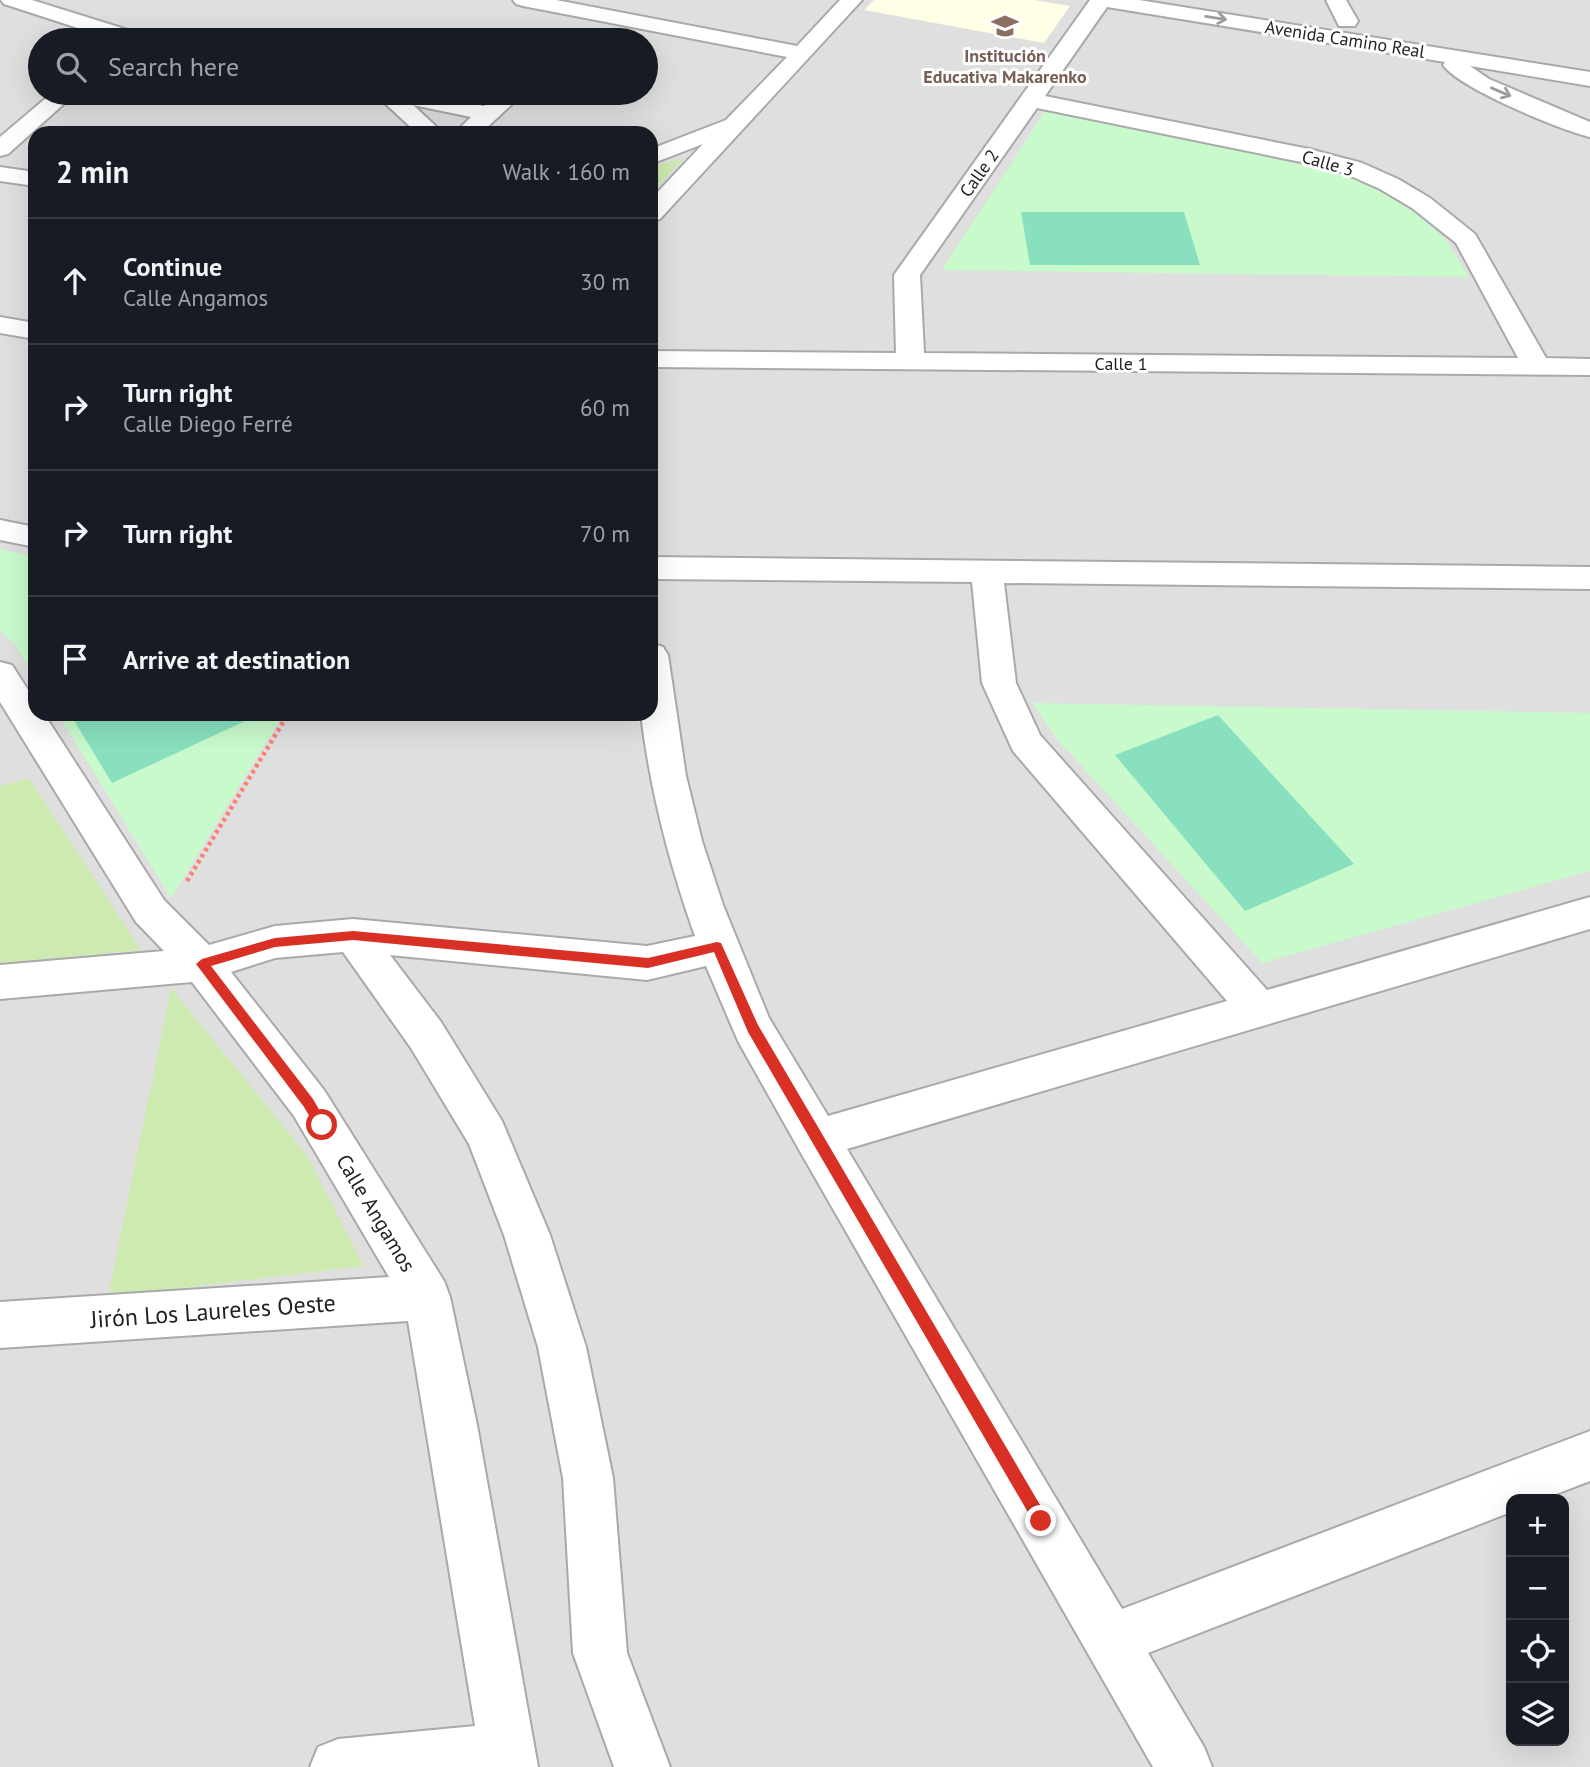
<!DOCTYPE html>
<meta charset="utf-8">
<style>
body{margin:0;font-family:"PT Sans",sans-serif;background:#242831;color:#f1f3f6}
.controls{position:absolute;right:21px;bottom:21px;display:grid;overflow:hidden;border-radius:14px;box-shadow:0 7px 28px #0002}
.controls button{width:63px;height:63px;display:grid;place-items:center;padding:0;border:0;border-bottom:2px solid #363941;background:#171b24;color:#f1f3f6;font:35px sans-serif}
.stop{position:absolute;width:21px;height:21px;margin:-16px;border:5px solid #d93025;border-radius:50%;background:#fff}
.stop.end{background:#d93025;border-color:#fff;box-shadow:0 2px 7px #0008}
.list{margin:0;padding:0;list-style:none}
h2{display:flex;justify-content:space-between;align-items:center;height:91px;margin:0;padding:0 28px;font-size:30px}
h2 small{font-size:23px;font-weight:400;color:#9ea1a6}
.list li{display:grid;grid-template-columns:46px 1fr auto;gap:21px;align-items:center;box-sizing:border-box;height:126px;padding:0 28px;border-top:2px solid #363941}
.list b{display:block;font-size:26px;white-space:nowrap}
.list p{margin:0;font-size:23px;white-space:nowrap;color:#9ea1a6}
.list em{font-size:23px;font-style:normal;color:#9ea1a6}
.icon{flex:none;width:38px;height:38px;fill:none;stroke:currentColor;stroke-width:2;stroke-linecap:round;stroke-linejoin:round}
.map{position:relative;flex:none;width:1590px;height:1767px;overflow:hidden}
.search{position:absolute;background:#171b24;box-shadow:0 7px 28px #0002;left:28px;top:28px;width:630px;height:77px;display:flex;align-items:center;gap:18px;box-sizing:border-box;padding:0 24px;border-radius:38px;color:#9ea1a6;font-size:26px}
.panel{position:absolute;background:#171b24;box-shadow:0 7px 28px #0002;left:28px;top:126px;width:630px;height:595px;border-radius:21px}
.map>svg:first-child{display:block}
</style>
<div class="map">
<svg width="1590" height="1767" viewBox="0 0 1590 1767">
<rect width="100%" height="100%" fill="#f2efe9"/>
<path fill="#e0dfdf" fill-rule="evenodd" d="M0,0H1590V1767H0ZM40,40H646V93H40ZM35,133H651V714H35ZM1511,1499H1564V1741H1511Z"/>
<path fill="#ffffe5" d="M874,0H1034L1070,6L1044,43L864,10Z"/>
<path fill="#cdebb0" d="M684,158L651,194V167Z
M29,778L141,950L0,963V786Z
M171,988L306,1154L364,1266L108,1297Z"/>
<path fill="#c8facc" d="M1045,111L1241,150L1350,177L1388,195L1417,214L1446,240L1469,277L942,270Z
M0,549L35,557V677L14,643L0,631Z
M1032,703L1590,713V871L1262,963L1057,739Z
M58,714H283L171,898Z"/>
<path fill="#88e0be" d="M1021,212H1184L1200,265H1030Z
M70,714H240L245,721L112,783Z
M1218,715L1354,864L1245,911L1115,755Z"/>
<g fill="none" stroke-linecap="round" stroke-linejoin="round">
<g stroke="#a9a9a9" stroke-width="4">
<path id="minor" d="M1,0H32L144,35L147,40H115L4,4Z
M513,0H556L797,46L840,0H862L660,219L651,222V199L703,144L651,164V149L726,120L787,57L523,6L516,4Z
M1090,0H1139L1590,72V86L1470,66L1489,79L1590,122V137C1560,130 1459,88 1443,65L1445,62L1107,7L1045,96L1309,149L1362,163L1398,179L1430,198L1475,234L1546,358L1590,359V375L651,367V351L896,353L894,275ZM1037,108L1306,163L1344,173L1380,189L1412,208L1456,243L1518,358L924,353L920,275Z
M1326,0H1346L1358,21L1355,26H1339Z
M52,93H76L8,154L0,156V137Z
M374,93H419L484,106L500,93H524L481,133L456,132L471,117L413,105L443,133H417Z
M0,167L35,172V186L0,181Z
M0,317L35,323V339L0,333Z
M0,520L35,527V547L0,540Z
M651,557L1590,567V589L1004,583L1016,683L1040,735L1267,990L1590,897V929L847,1149L1122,1609L1590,1431V1481L1543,1499H1511V1512L1148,1653L1204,1747L1212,1767H1153L801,1153L738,1041L706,966L647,980L390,955L441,1022L502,1121L550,1235L586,1347L613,1478L627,1653L670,1767H614L573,1653L563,1478L538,1347L504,1235L469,1144L411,1048L343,952L275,958L231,972L324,1090L444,1281L450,1297L477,1425L538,1767H310L318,1747L338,1739L475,1726L408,1321L0,1348V1302L389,1277L294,1116L192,982L0,999V965L164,951L136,922L0,702V662L12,665L35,701V714H44L164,900L209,945L275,926L353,919L647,946L695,936C669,863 650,790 641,714H651V643L663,647L668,655L686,776L702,841L723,905L769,1018L828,1116L1227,1001L1013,751L982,683L972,582L651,579Z"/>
</g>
<path stroke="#fa8072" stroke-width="4.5" stroke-dasharray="3.5 3.5" stroke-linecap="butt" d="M187,881L288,714"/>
<use href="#minor" fill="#fff" fill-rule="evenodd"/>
</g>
<defs><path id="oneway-shaft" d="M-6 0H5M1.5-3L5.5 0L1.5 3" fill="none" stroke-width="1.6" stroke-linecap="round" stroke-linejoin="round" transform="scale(1.75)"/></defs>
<g stroke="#9c9c9c">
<use href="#oneway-shaft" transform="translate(1216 18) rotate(9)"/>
<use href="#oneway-shaft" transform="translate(1501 92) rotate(23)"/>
</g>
<path fill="#d93025" d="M353,931L648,958L717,942L721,943L758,1025L1046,1515L1049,1521L1046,1526L1041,1528L1036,1526L748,1032L714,952L648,968L353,940L275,947L211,966L313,1099L328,1125L322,1130L317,1129L304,1107L196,964L202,959L275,938Z"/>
<defs>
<g id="school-bare" transform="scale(2.1)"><path d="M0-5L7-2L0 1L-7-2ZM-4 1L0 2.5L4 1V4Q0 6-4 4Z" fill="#8d6e63" stroke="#fff" stroke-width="2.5" paint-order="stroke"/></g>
</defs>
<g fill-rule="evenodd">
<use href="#school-bare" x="1005" y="26"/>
</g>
<g text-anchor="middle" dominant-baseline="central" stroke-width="6" stroke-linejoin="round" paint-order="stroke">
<g font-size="18" fill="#222" stroke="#fff">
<text transform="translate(1345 39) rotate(9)">Avenida Camino Real</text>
<text transform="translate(1328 163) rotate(16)">Calle 3</text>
<text transform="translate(979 173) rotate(-55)">Calle 2</text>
<text x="1121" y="363">Calle 1</text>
</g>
<g font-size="18" font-weight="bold" fill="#785e54" stroke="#fff">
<text x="1005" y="55">Institución<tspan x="1005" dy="21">Educativa Makarenko</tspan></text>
</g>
<g font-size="21" fill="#222" stroke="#fff">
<text transform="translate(376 1213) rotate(59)">Calle Angamos</text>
</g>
<g font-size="24" fill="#222" stroke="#fff">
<text transform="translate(213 1311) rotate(-4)">Jirón Los Laureles Oeste</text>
</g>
</g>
</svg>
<div class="controls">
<button>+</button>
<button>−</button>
<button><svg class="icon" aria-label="locate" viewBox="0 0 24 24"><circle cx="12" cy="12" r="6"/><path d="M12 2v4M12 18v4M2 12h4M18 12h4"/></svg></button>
<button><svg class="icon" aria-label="layers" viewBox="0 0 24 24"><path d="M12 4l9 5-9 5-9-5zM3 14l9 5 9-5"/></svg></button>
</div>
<div class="stop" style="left:322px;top:1125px"></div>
<div class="stop end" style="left:1041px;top:1521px"></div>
<div class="search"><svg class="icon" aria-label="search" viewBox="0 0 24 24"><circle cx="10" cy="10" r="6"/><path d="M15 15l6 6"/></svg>Search here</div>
<section class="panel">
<h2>2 min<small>Walk · 160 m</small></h2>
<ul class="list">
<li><svg class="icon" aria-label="ahead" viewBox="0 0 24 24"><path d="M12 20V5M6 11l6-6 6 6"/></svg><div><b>Continue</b><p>Calle Angamos</p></div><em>30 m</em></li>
<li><svg class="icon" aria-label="right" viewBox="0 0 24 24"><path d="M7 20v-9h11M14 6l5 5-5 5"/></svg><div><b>Turn right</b><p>Calle Diego Ferré</p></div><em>60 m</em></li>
<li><svg class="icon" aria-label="right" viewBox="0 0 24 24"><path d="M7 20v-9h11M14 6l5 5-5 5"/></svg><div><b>Turn right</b></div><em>70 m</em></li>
<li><svg class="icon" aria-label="arrive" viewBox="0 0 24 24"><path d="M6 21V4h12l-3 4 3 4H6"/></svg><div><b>Arrive at destination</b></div></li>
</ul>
</section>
</div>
